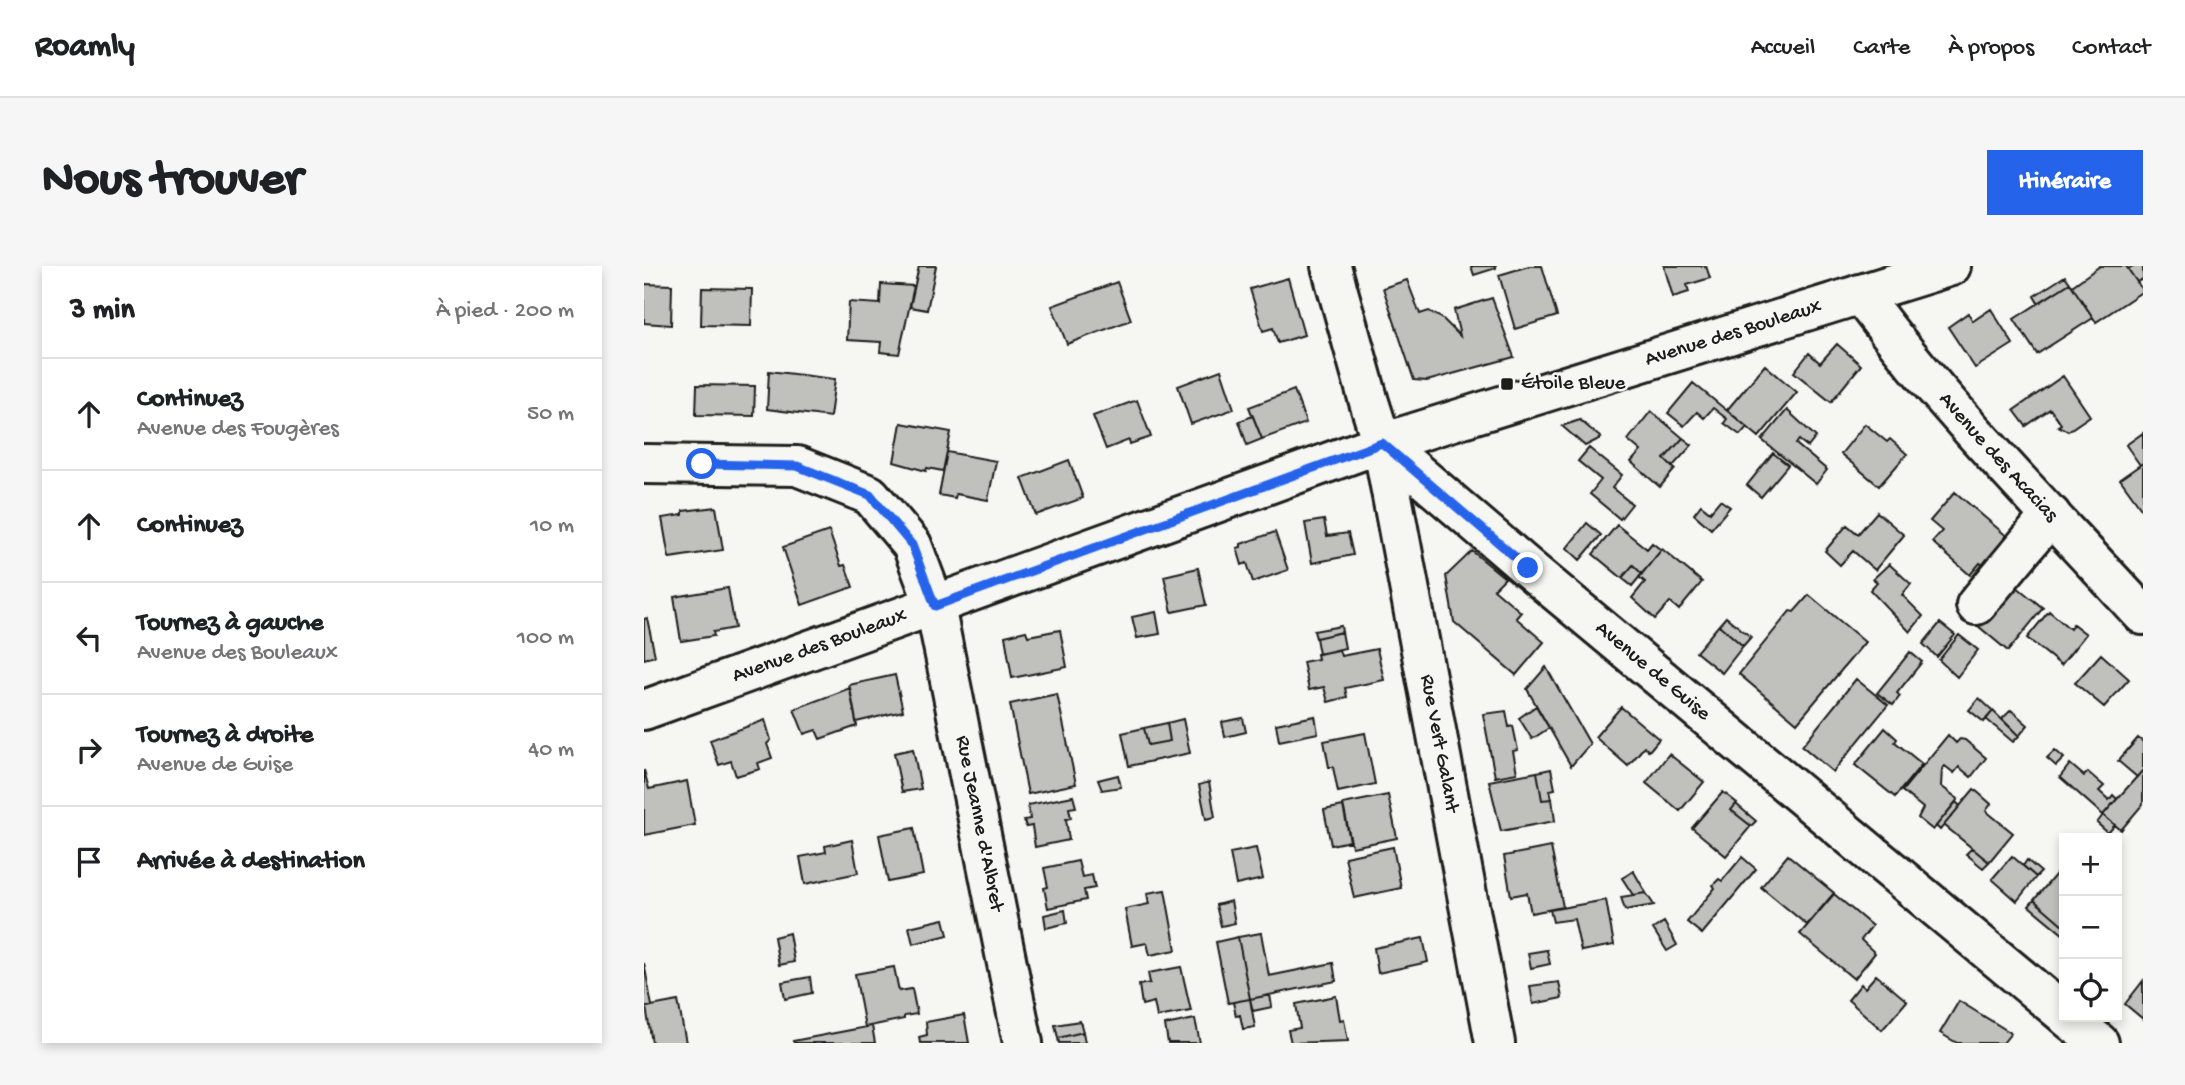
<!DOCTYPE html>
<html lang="fr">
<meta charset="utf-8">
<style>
body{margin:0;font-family:"Gochi Hand",sans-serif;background:#f6f6f6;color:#202124}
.controls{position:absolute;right:21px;bottom:21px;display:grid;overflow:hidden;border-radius:0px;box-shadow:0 4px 10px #0003}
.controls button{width:63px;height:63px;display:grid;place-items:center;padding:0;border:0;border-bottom:2px solid #e0e0e0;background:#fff;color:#202124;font:35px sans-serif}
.stop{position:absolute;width:21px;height:21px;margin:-16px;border:5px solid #2563eb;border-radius:50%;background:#fff}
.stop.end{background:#2563eb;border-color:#fff;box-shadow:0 2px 7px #0008}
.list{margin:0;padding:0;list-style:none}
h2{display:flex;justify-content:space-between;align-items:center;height:91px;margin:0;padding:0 28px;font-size:30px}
h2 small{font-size:23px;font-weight:400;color:#757577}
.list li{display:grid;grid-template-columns:46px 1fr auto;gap:21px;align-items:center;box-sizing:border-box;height:112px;padding:0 28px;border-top:2px solid #e0e0e0}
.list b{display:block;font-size:26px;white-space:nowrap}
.list p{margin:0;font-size:23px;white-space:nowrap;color:#757577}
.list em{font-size:23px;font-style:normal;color:#757577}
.icon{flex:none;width:38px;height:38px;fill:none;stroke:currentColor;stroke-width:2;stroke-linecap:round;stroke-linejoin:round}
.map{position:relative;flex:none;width:1499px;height:777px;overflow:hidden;border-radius:0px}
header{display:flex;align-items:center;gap:42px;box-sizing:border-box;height:98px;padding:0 35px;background:#fff;border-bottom:2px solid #e0e0e0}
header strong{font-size:33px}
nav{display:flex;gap:38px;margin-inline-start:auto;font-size:24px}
.intro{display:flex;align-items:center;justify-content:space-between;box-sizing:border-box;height:168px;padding:0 42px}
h1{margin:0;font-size:49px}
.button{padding:18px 32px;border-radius:0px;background:#2563eb;color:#fff;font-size:24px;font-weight:700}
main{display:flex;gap:42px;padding:0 42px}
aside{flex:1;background:#fff;border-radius:0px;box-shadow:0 4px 10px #0003}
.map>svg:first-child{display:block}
</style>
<header>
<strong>Roamly</strong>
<nav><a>Accueil</a><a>Carte</a><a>À propos</a><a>Contact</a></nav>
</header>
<div class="intro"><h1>Nous trouver</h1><a class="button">Itinéraire</a></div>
<main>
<aside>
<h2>3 min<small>À pied · 200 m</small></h2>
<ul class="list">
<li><svg class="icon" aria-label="ahead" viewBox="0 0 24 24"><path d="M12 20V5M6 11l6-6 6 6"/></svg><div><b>Continuez</b><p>Avenue des Fougères</p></div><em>50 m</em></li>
<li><svg class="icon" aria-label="ahead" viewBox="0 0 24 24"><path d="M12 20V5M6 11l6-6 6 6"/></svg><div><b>Continuez</b></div><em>10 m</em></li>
<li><svg class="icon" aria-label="left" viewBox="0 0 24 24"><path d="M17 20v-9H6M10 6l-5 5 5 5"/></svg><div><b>Tournez à gauche</b><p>Avenue des Bouleaux</p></div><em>100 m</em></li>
<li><svg class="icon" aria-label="right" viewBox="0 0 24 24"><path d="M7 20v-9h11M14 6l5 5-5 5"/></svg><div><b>Tournez à droite</b><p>Avenue de Guise</p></div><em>40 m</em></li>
<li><svg class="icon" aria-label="arrive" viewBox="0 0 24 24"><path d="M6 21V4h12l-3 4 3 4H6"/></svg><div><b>Arrivée à destination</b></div></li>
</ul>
</aside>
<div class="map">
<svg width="1499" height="777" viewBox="0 0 1499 777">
<rect width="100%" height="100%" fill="#f6f6f2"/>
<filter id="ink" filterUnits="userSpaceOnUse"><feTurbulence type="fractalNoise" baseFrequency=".0143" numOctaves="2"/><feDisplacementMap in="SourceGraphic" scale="14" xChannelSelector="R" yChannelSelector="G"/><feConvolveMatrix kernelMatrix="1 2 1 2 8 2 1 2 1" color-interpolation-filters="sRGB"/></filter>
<g filter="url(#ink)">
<path fill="#c0c0bd" stroke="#1c1c1c" stroke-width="2" d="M275,0H292L283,44L266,41Z
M827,0H852V2L830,9Z
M885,0H898L913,50L871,63L855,9Z
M1020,0H1062L1066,12L1043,19L1045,26L1029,31Z
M1456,0H1482L1499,25L1452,56L1428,20Z
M1489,0H1499V13L1493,16L1484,3Z
M1421,10L1426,17L1394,37L1390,30Z
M644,12L660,69L634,77L629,62L619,65L606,23Z
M763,14L776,48L785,45L799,53L816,70L810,44L848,32L870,91L783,115L770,114L739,22Z
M473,16L487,54L423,78L408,40Z
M1426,17L1449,52L1393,88L1370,53Z
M0,18L28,19L27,59L0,57Z
M237,18L270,20L255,88L236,86L237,76L203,74L205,36L236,38Z
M58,22L108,23L107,60L57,59Z
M1347,43L1369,78L1331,102L1304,61L1324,47L1329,55Z
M1193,78L1217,99L1187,136L1150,106L1165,87L1176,97Z
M1121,99L1153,126L1115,171L1083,144Z
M577,104L590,143L547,158L534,120Z
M125,105L191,113L186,151L123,143Z
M1419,110L1446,150L1424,165L1414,160L1417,158L1406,143L1382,160L1370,144Z
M1049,117L1103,161L1096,169L1080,157L1083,153L1069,142L1060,152L1053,146L1040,160L1024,147Z
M53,119L111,120L110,150L52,149Z
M650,124L662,157L618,173L605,141Z
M493,134L507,171L486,178L485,174L462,183L449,150Z
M1143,144L1172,171L1164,181L1155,174L1152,178L1183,204L1172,218L1118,174Z
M1007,145L1039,172L1020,193L1031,203L1016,221L987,196L997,185L984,174Z
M609,150L618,173L603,179L595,155Z
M936,154L957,172L941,180L918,160Z
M257,157L307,166L299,205L283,202L282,205L250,196Z
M1221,158L1243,176L1246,173L1263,188L1235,220L1197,188Z
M1499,167V197L1496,199L1482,179Z
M1039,172L1048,179L1028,201L1020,193Z
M945,182L978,209L968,222L988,238L976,253L946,228L957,214L934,195Z
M303,186L352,195L344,234L312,228L311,232L295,229Z
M1129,187L1144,199L1117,231L1103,219Z
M425,194L439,232L392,249L378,212Z
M1499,197V245L1476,213Z
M1311,226L1372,278L1347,306L1336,297L1326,309L1288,276L1298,265L1286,255Z
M1076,234L1086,241L1067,263L1050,248L1057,239L1066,246Z
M72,241L79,284L25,292L18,252L39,249V245Z
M1233,246L1260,269L1231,304L1209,285L1196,299L1181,285L1203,259L1214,268Z
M680,254L683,270L704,267L709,289L668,297L661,257Z
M943,257L957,269L936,294L923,282Z
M973,259L1003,283L1008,277L1017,284L998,308L989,299L978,312L949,288Z
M185,265L197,300L201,299L209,321L158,339L139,281Z
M631,266L644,304L609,316L603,297L598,299L593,282L597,281V278Z
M1018,283L1058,316L1035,344L1026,336L1011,353L988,332L1001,316L995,311Z
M828,285L861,312L850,323L877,346L872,352L900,376L872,409L810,356L802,310Z
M1245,298L1267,318L1258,329L1279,350L1266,366L1226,324L1233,316L1229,313Z
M989,299L998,308L988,320L978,312Z
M554,302L562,339L528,346L520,310Z
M1362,312L1399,342L1364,385L1327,354Z
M84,322L91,362L69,366L70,370L37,375L30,331Z
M1165,329L1221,376L1153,457L1095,408L1146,345L1150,346Z
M1405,345L1426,363L1429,358L1442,368L1417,399L1383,372Z
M512,346L516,368L493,372L488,351Z
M1082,351L1107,371L1099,380L1075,359Z
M3,352L11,390L0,393V353Z
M1296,357L1311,369L1293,391L1279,378Z
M1075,359L1099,380L1078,407L1052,386Z
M697,360L698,366L672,372L670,365Z
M416,364L423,401L368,412L361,370L382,365L384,370Z
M698,366L701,382L675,388L672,372Z
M1315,369L1334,384L1313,411L1295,394Z
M733,383L740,414L701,422L703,431L684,436L680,421L665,424L659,396L674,393L673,388L695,384L697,390Z
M1266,386L1278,396L1253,427L1256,430L1249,439L1233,427Z
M1457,388L1485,413L1460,441L1431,417Z
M902,401L946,478L927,500L883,423Z
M251,409L259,445L212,456L205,419Z
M1212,413L1244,439L1189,506L1158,480Z
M206,422L213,460L176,473L172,464L160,468L150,443Z
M413,428L432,518L384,528L366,438Z
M1335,432L1349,445L1340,456L1325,444Z
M892,440L905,462L888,473L875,452Z
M977,441L1015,473L1005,485L1000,481L984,500L951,471Z
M1367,444L1384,459L1375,470L1358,453Z
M862,445L865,461L869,460L874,484L869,485L873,507L851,511L839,448Z
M1349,445L1375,470L1369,476L1342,453Z
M671,450L674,467L635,475L632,458Z
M599,452L602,466L581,471L578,456Z
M539,453L546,487L485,500L478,467L500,462L504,479L526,475L523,457Z
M121,454L127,474L123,478L128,492L114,497L116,503L92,510L87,495L75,499L66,474Z
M523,457L526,475L504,479L500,462Z
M1241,462L1253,473L1251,476L1278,498L1251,531L1211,499Z
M721,467L731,518L694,526L689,501H685L680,475Z
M1304,469L1312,477L1316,473L1321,474L1342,492L1327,511L1315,501L1310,507L1301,500L1298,503L1297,520L1314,533L1289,564L1274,552L1279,542L1258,525Z
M1494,472L1499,476V504L1493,511L1474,495Z
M269,483L277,523L258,526L250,487Z
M1411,484L1420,492L1412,500L1403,492Z
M1025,488L1060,516L1036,545L1002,517Z
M1426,498L1440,510L1444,506L1460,520L1455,525L1465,534L1469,529L1473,533L1459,549L1416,511Z
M907,503L911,523L906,524L908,533L898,534L893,506Z
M0,504L5,523L43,515L51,559L0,569Z
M1499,504V538L1477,564L1459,549Z
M893,506L898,534L908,533L911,555L857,565L845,515Z
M474,509L477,521L458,524L454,514Z
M565,516L571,551L562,553L555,519Z
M1330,523L1347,538L1342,545L1369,567L1345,596L1300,559Z
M1079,526L1093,537L1087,544L1107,560L1082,590L1048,562Z
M744,529L753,572L708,581L699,538Z
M429,530L432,541L425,542L427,552L422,553L425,574L391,581L388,560L382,561L380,554L386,553L384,539Z
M1312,536L1316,540L1296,564L1292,560Z
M1092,538L1112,555L1107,560L1087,544Z
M699,540L706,575L687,579L680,544Z
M1459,549L1471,559L1464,567L1453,557Z
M270,562L279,609L244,616L235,569Z
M208,574L214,607L161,618L156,591L182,586L181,580Z
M749,581L757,622L710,632L701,591Z
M907,581L919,641L887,647L883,627L867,630L860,590Z
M612,582L619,613L592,619L586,587Z
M1328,582L1345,596L1339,602L1322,588Z
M1144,589L1190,627L1163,659L1117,621Z
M1368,590L1392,611L1373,635L1348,613Z
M1098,591L1112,603L1058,668L1043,656L1071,622L1069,619L1075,613L1078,615Z
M1383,594L1397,606L1392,611L1379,600Z
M434,595L438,611L448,609L451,622L440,624L442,634L404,642L400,622L404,621L400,602Z
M1418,601L1420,603V660L1390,634Z
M990,605V606L1002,627L989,629L978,612Z
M521,624L532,684L506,689L503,677L488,680L481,643L505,638L503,627Z
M1002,627L1010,639L981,644L977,631Z
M1190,628L1228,660L1217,674L1231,687L1210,713L1156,668Z
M962,634L970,679L937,685L930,653L909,656L906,644Z
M1390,634L1420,660V669L1385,640Z
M587,635L591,657L577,660L572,639Z
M421,644L423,657L402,662L400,649Z
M300,653L304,669L269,678L265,661Z
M1020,656L1033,679L1023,685L1009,663Z
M145,667L150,696L135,699L130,671Z
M617,667L625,710L689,697L692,715L606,733L594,671Z
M594,671L606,733L584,737L572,676Z
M779,672L784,696L734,707L730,682Z
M903,684L906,698L887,702L884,687Z
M0,697L8,740L0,742Z
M250,701L255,725L268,723L273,748L260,750V753L221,761L211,708Z
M537,701L547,745L513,751L510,736L498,739L495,719L506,717L504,707Z
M1232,709L1263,735L1238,764L1204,734L1217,718L1221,722Z
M166,711L168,727L141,733L138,716Z
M1499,715V753L1481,738Z
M915,716L918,732L889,738L886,720Z
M626,729L628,741L609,745L606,733Z
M692,730L696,754L700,753L704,775L647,777L644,764L656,762L652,738Z
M606,733L611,761L599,763L596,749L592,750L589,736Z
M34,735L42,777H8L2,741Z
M1315,735L1367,767L1359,777H1313L1296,767Z
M320,749L325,777H276L275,771L283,769L282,756Z
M551,753L556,777H524L521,759Z
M436,755L439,766L414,772L411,759Z
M228,760L231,777H150L149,775Z
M439,766L441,777H415L414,772Z"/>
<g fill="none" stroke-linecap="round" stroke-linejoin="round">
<g stroke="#1c1c1c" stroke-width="44">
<g id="minor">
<path id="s1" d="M687,0L725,136L738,177L851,777"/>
<path id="s2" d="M1216,28C1300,142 1403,244 1499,349"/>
<path id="s3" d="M738,177L884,302L1420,748"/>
<path id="s4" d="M0,198L153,200L226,229L268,279L291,340L379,777"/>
<path d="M1332,339L1407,249"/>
<path id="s5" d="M0,444L738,177L1307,0"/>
<path d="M1423,751L1455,777"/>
</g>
</g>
<use href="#minor" stroke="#f6f6f2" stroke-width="38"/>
</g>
</g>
<g fill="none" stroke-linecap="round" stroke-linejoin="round" filter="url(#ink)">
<path stroke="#2563eb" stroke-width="9" d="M58,198L153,200L226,229L268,279L291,340L738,177L884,302"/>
</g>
<rect fill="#1c1c1c" stroke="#f6f6f2" stroke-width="2.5" x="856" y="111" width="14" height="14" rx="3.5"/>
<g text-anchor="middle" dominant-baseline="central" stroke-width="5" stroke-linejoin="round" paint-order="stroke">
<g font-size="21" fill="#1c1c1c" stroke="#f6f6f2">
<text stroke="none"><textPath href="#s5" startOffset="1153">Avenue des Bouleaux</textPath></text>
<text stroke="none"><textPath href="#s2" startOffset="214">Avenue des Acacias</textPath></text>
<text stroke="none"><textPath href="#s5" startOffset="187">Avenue des Bouleaux</textPath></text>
<text stroke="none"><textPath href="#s3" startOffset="354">Avenue de Guise</textPath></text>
<text stroke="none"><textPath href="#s1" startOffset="490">Rue Vert Galant</textPath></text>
<text stroke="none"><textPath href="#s4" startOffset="584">Rue Jeanne d'Albret</textPath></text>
</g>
<g font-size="21" fill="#1c1c1c" stroke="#f6f6f2" text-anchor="start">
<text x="877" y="118">Étoile Bleue</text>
</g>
</g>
</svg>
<div class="controls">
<button>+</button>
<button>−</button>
<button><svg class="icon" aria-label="locate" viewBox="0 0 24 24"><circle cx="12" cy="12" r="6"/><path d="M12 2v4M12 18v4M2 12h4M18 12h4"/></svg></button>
</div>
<div class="stop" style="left:58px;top:198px"></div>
<div class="stop end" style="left:884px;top:302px"></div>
</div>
</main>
